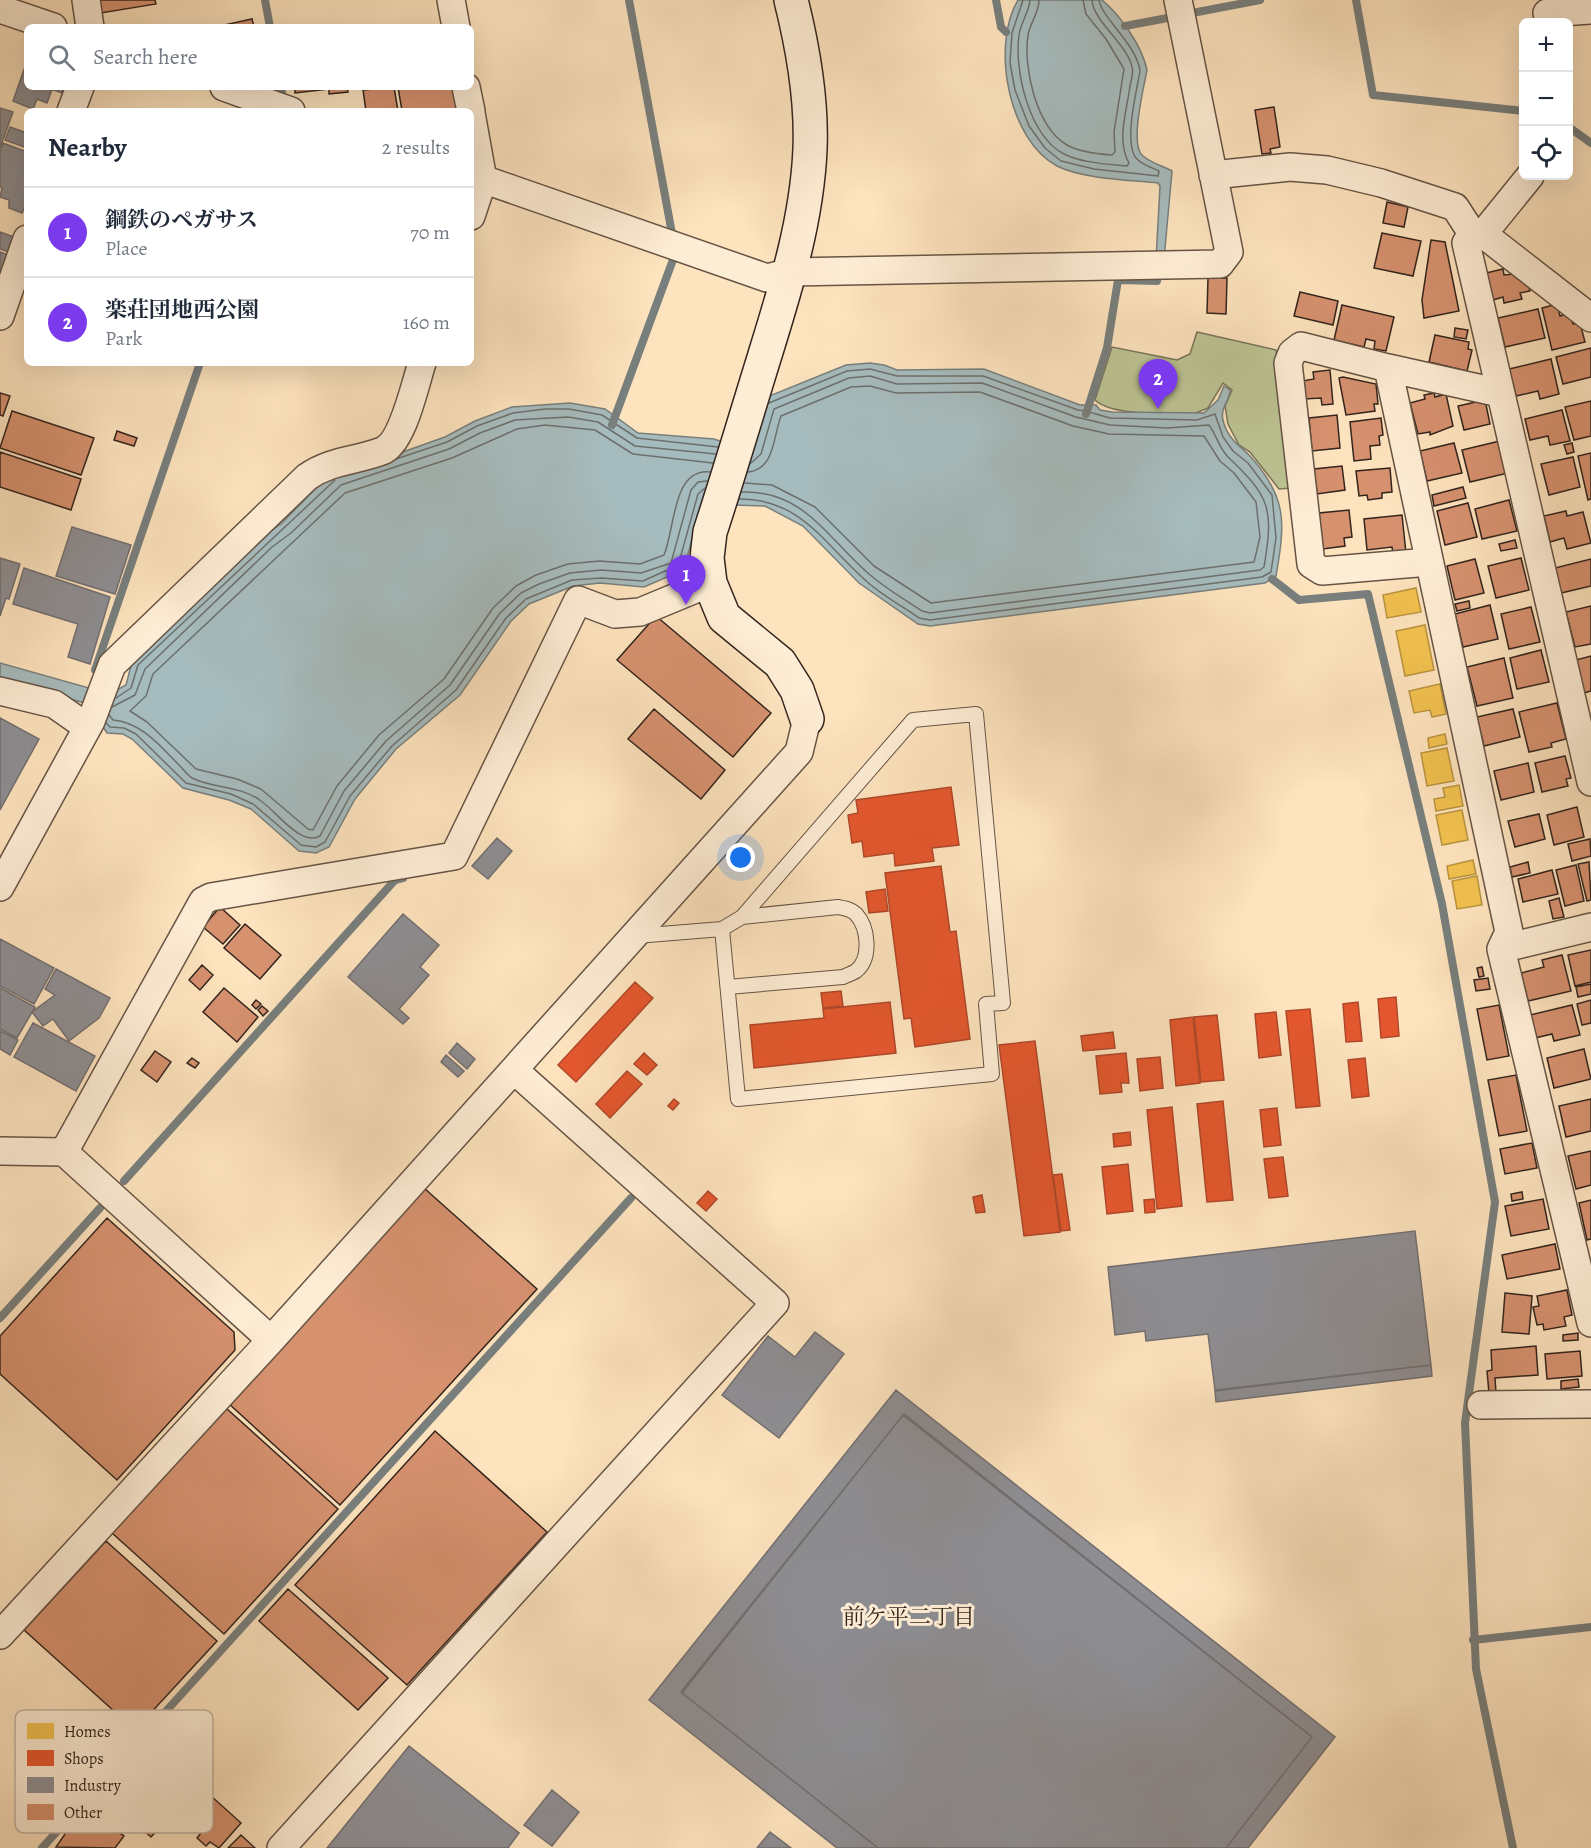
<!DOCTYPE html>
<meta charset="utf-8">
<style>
body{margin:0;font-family:Alegreya,"Noto Serif JP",serif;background:#f6f6f7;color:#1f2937}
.controls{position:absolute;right:18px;top:18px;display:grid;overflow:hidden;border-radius:9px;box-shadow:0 6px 24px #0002}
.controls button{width:54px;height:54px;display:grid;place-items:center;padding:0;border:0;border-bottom:2px solid #e0e1e3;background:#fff;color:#1f2937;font:30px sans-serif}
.you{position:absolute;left:741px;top:858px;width:21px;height:21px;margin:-15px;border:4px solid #fff;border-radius:50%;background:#1a73e8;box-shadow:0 0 0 9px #1a73e833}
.badge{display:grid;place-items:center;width:39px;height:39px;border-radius:50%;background:#7c3aed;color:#fff;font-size:20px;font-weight:700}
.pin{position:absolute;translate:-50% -50px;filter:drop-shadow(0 2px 3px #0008)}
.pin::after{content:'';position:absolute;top:32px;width:21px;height:18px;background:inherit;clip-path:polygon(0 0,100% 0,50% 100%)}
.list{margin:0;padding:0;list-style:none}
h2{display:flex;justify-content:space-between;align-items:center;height:78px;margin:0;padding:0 24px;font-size:26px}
h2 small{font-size:20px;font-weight:400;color:#747a83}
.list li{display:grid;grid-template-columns:39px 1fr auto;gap:18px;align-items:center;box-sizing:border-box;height:90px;padding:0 24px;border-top:2px solid #e0e1e3}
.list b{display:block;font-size:22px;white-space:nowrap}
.list p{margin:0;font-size:20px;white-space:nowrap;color:#747a83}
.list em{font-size:20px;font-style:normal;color:#747a83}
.icon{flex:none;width:33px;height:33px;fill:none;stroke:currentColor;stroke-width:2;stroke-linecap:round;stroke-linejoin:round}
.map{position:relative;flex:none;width:1591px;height:1848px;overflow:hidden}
.search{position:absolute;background:#fff;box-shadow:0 6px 24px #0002;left:24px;top:24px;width:450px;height:66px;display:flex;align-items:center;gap:15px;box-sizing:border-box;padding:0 21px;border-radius:9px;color:#747a83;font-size:22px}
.panel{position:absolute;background:#fff;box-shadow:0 6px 24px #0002;left:24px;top:108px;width:450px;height:258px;border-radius:9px}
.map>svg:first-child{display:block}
</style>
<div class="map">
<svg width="1591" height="1848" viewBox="0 0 1591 1848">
<rect width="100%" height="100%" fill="#fde3be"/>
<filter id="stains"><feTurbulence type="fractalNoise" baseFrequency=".00333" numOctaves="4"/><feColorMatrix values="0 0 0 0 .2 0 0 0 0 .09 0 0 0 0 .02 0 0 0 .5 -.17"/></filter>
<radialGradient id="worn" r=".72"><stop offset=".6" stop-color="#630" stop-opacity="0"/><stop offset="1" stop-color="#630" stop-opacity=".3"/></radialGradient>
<path fill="#bdc494" stroke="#787458" stroke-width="1.5" d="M1197,332L1276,350L1292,488L1279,489L1250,452L1239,445L1228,424L1225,406L1232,390L1223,383L1208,408L1196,413C1170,413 1113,417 1095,400L1112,347L1177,360L1190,354Z"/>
<path fill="#a6bbbd" stroke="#787f7d" stroke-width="1.5" d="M1018,0H1102C1121,16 1142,46 1147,70C1144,87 1129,146 1143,156C1151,163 1163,166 1172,171L1164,259L1156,260L1160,186L1158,183C1129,180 1083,179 1057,166C1008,140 991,45 1018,0Z
M870,363L884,365L897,370L984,369L1080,405H1096L1100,410L1112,412L1204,413L1218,400L1224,386L1230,390C1230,401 1220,407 1223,420C1227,438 1238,444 1250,456C1288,498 1285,524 1276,576L1265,583L930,626L918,624L859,583L803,526L765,506L733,505L704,494L680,584L667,577L644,587L600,583L573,586L529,604L511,621L460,695L396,749L355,799L329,847L316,853L299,851L251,809L229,800L183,788L132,739L123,734L107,733L88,704L0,679V663L110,694L126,685L132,662L264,536L282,523L324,480L445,437L475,421L512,407L570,403L605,409L638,433L714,439L748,450L762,399L846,365Z"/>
<path fill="#f2c14e" stroke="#b9923f" stroke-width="1.5" d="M1416,588L1421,612L1387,618L1383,595Z
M1425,625L1434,670L1405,676L1396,631Z
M1440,684L1446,714L1432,717L1430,710L1414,713L1409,691Z
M1445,734L1447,744L1429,748L1428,738Z
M1447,748L1454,781L1427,786L1421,753Z
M1459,785L1463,806L1436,811L1434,799L1445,797L1443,788Z
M1462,810L1468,840L1442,845L1436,815Z
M1473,860L1476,874L1449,879L1447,866Z
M1477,876L1482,905L1457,909L1452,881Z"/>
<path fill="#e4572e" stroke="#af4829" stroke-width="1.5" d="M951,787L959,845L932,848L934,861L895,866L894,853L864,857L862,841L852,843L848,815L858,813L856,800Z
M941,866L950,932L956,931L970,1039L915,1047L911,1018L904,1019L885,873Z
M885,889L888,911L869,913L866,892Z
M635,982L653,998L576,1082L558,1065Z
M841,991L843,1006L823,1008L821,993Z
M1396,997L1399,1036L1381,1038L1378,999Z
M890,1002L896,1053L754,1068L750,1025L824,1018L823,1009Z
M1358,1002L1362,1041L1346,1042L1343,1004Z
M1310,1009L1320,1106L1296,1108L1286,1011Z
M1276,1012L1281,1055L1259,1058L1255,1014Z
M1217,1015L1224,1080L1201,1082L1194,1017Z
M1193,1017L1200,1083L1176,1086L1170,1020Z
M1113,1032L1115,1048L1083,1051L1081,1036Z
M1035,1041L1060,1232L1024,1236L999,1045Z
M644,1053L657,1065L647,1075L634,1064Z
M1126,1053L1129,1083H1121L1122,1092L1100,1094L1096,1056Z
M1160,1057L1163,1088L1140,1091L1137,1059Z
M1365,1058L1369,1096L1352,1098L1348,1060Z
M627,1071L642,1084L610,1118L596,1104Z
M674,1099L679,1103L673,1110L668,1106Z
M1223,1101L1233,1200L1207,1202L1197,1104Z
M1172,1107L1182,1206L1157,1209L1147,1110Z
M1277,1108L1281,1145L1264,1147L1260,1110Z
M1130,1132L1131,1145L1114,1147L1113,1134Z
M1283,1157L1288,1196L1269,1198L1264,1159Z
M1128,1164L1133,1211L1107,1214L1102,1167Z
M1062,1174L1070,1230L1061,1231L1053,1175Z
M708,1191L717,1199L706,1211L697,1203Z
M982,1195L985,1212L976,1213L973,1197Z
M1154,1199L1155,1212L1145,1213L1144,1200Z"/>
<path fill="#8d8d92" stroke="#726e6f" stroke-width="1.5" d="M27,61V87H64L62,93L52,89L47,103L37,99L33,109L13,101Z
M0,108L13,112L0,148Z
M10,127L27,133V148L5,140Z
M3,143L27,152V210L24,209L22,213L9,208V200L0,197L2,188L0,187V152Z
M0,232L14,237L9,252L0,249Z
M0,252L8,255L0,278Z
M72,527L131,545L115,594L56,576Z
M0,558L20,564L9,599L6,598L0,616Z
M24,568L110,597L90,664L68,657L78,624L13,604Z
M0,718L39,739L0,810Z
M497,838L512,851L488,879L472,866Z
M403,914L439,945L420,967L429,975L399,1009L409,1018L403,1024L348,977Z
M0,939L54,968L34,1004L0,986Z
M56,969L110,998L99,1018L69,1041L53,1019L43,1026L32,1012L55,995L45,989Z
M0,988L35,1007L17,1038L0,1029Z
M33,1023L95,1056L76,1091L14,1057Z
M0,1031L18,1040L10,1055L0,1049Z
M457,1043L475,1059L467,1069L449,1053Z
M446,1055L464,1071L458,1077L441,1062Z
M1415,1231L1431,1365L1215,1390L1208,1334L1146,1341L1145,1331L1115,1335L1108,1267Z
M815,1332L844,1354L779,1438L722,1395L768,1336L795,1357Z
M1431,1365L1432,1376L1216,1402L1215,1391Z
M896,1390L1335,1737L1248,1848H1226L1312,1737L904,1414L681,1692L878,1848H837L649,1700Z
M903,1415L1312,1737L1226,1848H878L682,1693Z
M409,1746L519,1833L508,1848H327Z
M552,1790L579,1812L552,1846L524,1825Z
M770,1832L791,1848H757Z"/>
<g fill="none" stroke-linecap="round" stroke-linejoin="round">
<path stroke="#6c706d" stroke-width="1.5" d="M1023,0L1012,33L1010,63L1015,90L1029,126L1045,148L1061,161L1094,169L1158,176L1159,171C1153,168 1143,165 1138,160C1122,147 1137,90 1140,71C1137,45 1101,17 1099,0
M1030,0C1029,12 1021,22 1019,35C1014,70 1029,136 1064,154C1082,163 1107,164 1127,166L1129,163C1116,141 1127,110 1130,86C1131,80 1134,73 1132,67C1127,44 1093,21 1092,0
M1039,0C1039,13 1030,23 1028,35C1023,67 1036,127 1067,145C1079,152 1098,154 1112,155L1115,152L1114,132L1124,69L1106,39L1086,14L1083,0
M396,459L447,442L477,426L513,413L545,409H569L602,415L637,438L718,447
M710,472C672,468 675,530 664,555L640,564L599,561L568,564L536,575L516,586L493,608L444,679L379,735L337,786L313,830L308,829L261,789L237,779L196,769L147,722L130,711L146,696L153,674L345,493L452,458L517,429L545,425L595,430L633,454L713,463
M745,483L772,485L815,507L874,566L931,603L1254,562L1260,537L1256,502L1234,473L1220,461L1204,436L1109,434L1073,426L980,392L896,393L870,386L851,387L781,416C773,437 775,469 748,472
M742,492C804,490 828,539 869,574C885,588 904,599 922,611L930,613L1260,570L1264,567C1274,508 1270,497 1228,457C1219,448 1216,434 1209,425L1167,428L1110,425L1076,417L982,383L897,384L870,376L849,378L774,409L761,454L751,463
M739,499C799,498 824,543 863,578C879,594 901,605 919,618L930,620L1262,577L1271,572L1276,538L1272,495L1248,463L1233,451L1223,437L1215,414L1197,420L1111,418C1099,416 1091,411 1078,410L983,376H897L870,369L847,371L769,403
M116,698L131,688L138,665L335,480
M112,707L135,695L145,669L272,547L291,533L341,485L449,449L480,433L515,420L568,417L598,422L635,446L716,454
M109,715L113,720C141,722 160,746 179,765C183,769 187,775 192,778C214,789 240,785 261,801C276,811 301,847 320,836L344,791L386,741L450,685L500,613L521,593L539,584L570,573L601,570L641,573L671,563L691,490L698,482L707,481
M106,723L110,727L124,728L136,734L186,783L231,794L253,804L301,845L316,847L325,842L350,796L392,746L456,690L506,618L526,599L572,580L601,578L643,581L665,571L676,573L698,494L705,488"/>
<path stroke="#787f7d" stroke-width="8" d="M265,0L270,27
M629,0L673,239
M996,0L1001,27L1006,32
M1356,0L1373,95L1524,111
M1187,14L1260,0
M1125,26L1173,17
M281,87L283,99
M1570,128L1591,143
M1086,414L1107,348L1118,280L1157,281L1158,273
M612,425L674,257
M1272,579L1299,600L1368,594L1442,904L1495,1202L1465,1423L1476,1669L1513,1848
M95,670L200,363
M124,1181L395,880L403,878
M0,1318L100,1208
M1473,1640L1591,1627
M42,1848L631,1198"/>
</g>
<path fill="#d6916f" stroke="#33241d" stroke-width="1.5" d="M99,0H155L156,4L101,13Z
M252,19L254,27H224V25Z
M295,87H347L348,92L329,94V89L295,93Z
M394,87L398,111H366L363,90Z
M398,87H456L460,111H402Z
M1274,107L1280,147L1270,149L1271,153L1262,154L1255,110Z
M1387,202L1408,207L1404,227L1383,223Z
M1382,233L1421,241L1413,276L1374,268Z
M1431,240L1445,242L1459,311L1424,318L1422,300Z
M1503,269L1504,275L1525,273L1530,291L1520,293L1522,299L1504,303L1503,297L1493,300L1486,273Z
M1208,278H1227L1226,314L1207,313Z
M1300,292L1338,301L1333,325L1294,316Z
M1557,304L1560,316L1570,313L1573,324L1580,323L1585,342L1552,350L1542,308Z
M1342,305L1394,317L1386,351L1374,349L1375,341L1366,339L1364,347L1334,340Z
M1538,309L1545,338L1505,347L1498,318Z
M1455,328L1468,330L1466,339L1454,337Z
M1435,335L1469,342L1468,349L1472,350L1467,371L1429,362Z
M1591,348V377L1563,384L1556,357Z
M1551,359L1559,394L1540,399L1538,391L1516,396L1509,369Z
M1330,370L1333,404L1322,405L1321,398L1304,399L1302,381L1314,379L1313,372Z
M1343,377L1376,384L1378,404H1374L1375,411L1346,415L1339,378Z
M0,393L10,396L3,416L0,415Z
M1434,393L1435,397L1446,394L1453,426L1430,435V432L1418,434L1410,403L1425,399L1424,395Z
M1485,400L1490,424L1464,430L1458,406Z
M1591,401V436L1574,440L1565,407Z
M1562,410L1570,441L1550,445L1548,436L1530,440L1525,419Z
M12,411L94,438L81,475L0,448Z
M1337,415L1340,448L1312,451L1309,418Z
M1381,418L1383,435L1379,436L1380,445L1370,446L1371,459L1354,461L1350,422Z
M117,431L137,438L134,446L114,440Z
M1500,441L1508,473L1470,482L1462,450Z
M1454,443L1462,473L1427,481L1420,451Z
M1572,443L1574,452L1567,454L1564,445Z
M0,452L81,479L71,510L0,487Z
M1591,453V499L1588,500L1578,456Z
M1573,457L1580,487L1549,495L1541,464Z
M1342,466L1345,490L1317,494L1314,469Z
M1390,468L1392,492L1382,493V498L1368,500L1367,495L1359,496L1356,471Z
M1463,487L1466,498L1434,506L1432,495Z
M1509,500L1517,531L1482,539L1475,509Z
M1468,503L1477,537L1445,545L1437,511Z
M1349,510L1352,537L1344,538L1345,546L1323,549L1319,513Z
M1566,511L1567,516L1583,512L1591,543L1567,549L1564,538L1550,542L1544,516Z
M1402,515L1406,553L1393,554L1392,547L1367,550L1364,519Z
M1515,540L1517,548L1501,551L1499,544Z
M1521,558L1529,590L1496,598L1488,566Z
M1475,559L1484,593L1455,600L1447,566Z
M1591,559V586L1561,593L1555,568Z
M1469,601L1470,608L1457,611L1455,604Z
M1490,605L1498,639L1463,647L1455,614Z
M1591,606V644L1575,647L1566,612Z
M1531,607L1540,642L1509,649L1501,614Z
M656,616L771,713L733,757L617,660Z
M1541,650L1549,682L1517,689L1510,658Z
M1591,656V691L1584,693L1576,660Z
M1504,658L1513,698L1477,706L1467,667Z
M1557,703L1566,739L1551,743L1552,747L1529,752L1519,712Z
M654,709L725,770L701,799L628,739Z
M1513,709L1520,737L1484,746L1477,717Z
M1565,756L1571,778L1566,779L1568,786L1542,792L1535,763Z
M1528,763L1534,792L1501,800L1494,771Z
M1577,807L1584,837L1554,845L1547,815Z
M1539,814L1545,839L1515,847L1508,821Z
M1590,839L1591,856L1572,861L1568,844Z
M1528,862L1530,873L1512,877L1510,867Z
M1589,862L1591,900L1587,901L1578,864Z
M1576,865L1584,901L1565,906L1556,870Z
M1552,870L1558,894L1523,902L1518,879Z
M1559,898L1564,917L1553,919L1549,901Z
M220,907L240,925L223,944L203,927Z
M245,924L281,955L260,979L224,948Z
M1591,950V982L1575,986L1568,955Z
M1562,955L1571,991L1528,1001L1521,973L1544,967L1542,960Z
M202,965L213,975L200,990L189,980Z
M1482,967L1484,976L1479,977L1477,968Z
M1488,978L1490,989L1476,991L1474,980Z
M1591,984V994L1578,997L1576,987Z
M224,988L258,1017L237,1042L203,1012Z
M256,1000L261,1004L256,1009L252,1005Z
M1591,1000V1023L1582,1025L1577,1004Z
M1499,1005L1509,1056L1487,1060L1477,1009Z
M1572,1005L1580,1035L1554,1041L1552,1034L1535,1038L1530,1015Z
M262,1006L268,1011L263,1016L258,1010Z
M1584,1049L1591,1079L1554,1088L1547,1058Z
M155,1051L171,1062L157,1082L141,1070Z
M192,1058L199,1063L195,1068L187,1063Z
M1516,1075L1527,1131L1499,1136L1488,1080Z
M1591,1099V1131L1566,1137L1559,1106Z
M1532,1143L1537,1168L1505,1174L1500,1149Z
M1591,1151V1185L1576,1189L1568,1156Z
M424,1188L537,1289L340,1505L228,1403Z
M1522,1192L1523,1199L1512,1201L1511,1194Z
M1543,1199L1549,1229L1511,1236L1505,1206Z
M1591,1200V1239L1587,1240L1579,1203Z
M107,1218L234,1332L235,1350L117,1480L0,1374V1336Z
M1555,1244L1560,1269L1507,1279L1502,1255Z
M1567,1290L1572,1315L1564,1317L1566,1326L1544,1330L1543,1324L1537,1325L1533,1307L1539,1306L1537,1296Z
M1505,1293L1532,1296L1529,1334L1502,1332Z
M1578,1333V1340L1563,1341V1335Z
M1536,1346L1538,1375L1495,1378L1496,1393H1489L1487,1371L1492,1370L1491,1350Z
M1580,1351L1582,1376L1547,1379L1545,1354Z
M1578,1379L1579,1387L1561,1389V1381Z
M226,1408L338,1509L224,1634L112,1533Z
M435,1431L547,1532L407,1685L295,1585Z
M106,1541L217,1641L135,1730L24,1630Z
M288,1589L388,1678L358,1710L259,1621Z
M200,1786L241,1823L219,1848L210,1842L206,1846L197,1838L201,1833L194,1827L196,1824L179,1809Z
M146,1806L164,1823L151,1837L133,1821Z
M83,1808L124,1836L115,1848L56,1847Z
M241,1835L255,1848H228Z"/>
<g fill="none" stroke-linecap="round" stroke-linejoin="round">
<g stroke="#665445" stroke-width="16">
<path id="lane" d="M636,936L722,929L738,1099L992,1074L986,1004L1003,1003L976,714L913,720L742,917L722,929
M728,987L843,977C847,975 853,973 856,971C872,958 868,927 856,914C851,909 844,908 838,907L742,917"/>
</g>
<g stroke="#665445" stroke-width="30">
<path id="street" d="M86,0L90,27
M451,0L456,27
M0,9L53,27
M1547,13L1591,10
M224,87L291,111
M466,87L471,111
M71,111L80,87
M471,113L483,180L471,216
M471,175L767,278L790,272L1220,264L1229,252L1178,0
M1213,175L1290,167L1327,170L1381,183L1455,207L1475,238
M1483,234L1530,176
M0,316L27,239
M1591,318L1483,234L1466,243L1591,782
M1388,368L1301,346L1292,353L1288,363L1311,564L1322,571L1429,562
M1500,393L1388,368L1509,932L1501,949L1591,1323
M0,691L54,704L87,727
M0,887L91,721L112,665L307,477C331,460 356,461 382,451C403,443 415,384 422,363
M1501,949L1591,927
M0,1151L64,1152L271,1340
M64,1152L203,901L211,897L454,856L578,600L615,614L640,612L710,583
M1481,1405L1591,1404
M0,1635L271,1340L799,752L807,719
M281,1848L775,1303L514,1070"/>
</g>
<g stroke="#33241d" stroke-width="36">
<path id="secondary" d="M791,0C803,48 812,100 810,149C807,221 785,290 764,358C746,416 729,474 710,532L707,558L710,583L724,617L780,663L797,690L807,719"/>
</g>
<use href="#lane" stroke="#feedd5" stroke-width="14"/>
<use href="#street" stroke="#feedd5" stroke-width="27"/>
<use href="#secondary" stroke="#feedd5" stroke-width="33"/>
</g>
<g text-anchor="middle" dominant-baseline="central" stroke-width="6" stroke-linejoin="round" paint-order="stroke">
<g font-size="22" fill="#33241d" stroke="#feedd5">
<text x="909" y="1617">前ケ平二丁目</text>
</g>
</g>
<rect x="15" y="1710" width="198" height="123" rx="9" fill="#feedd5" stroke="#c1b19e" stroke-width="1.5"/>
<rect x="27" y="1723" width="27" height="16" fill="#f2c14e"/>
<rect x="27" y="1750" width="27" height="16" fill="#e4572e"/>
<rect x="27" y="1777" width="27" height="16" fill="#8d8d92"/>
<rect x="27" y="1804" width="27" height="16" fill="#d6916f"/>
<g font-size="16" fill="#33241d">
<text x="64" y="1737">Homes</text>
<text x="64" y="1764">Shops</text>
<text x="64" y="1791">Industry</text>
<text x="64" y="1818">Other</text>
</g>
<rect width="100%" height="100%" filter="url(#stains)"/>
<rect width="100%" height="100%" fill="url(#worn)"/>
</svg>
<div class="controls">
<button>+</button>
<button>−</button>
<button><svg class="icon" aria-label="locate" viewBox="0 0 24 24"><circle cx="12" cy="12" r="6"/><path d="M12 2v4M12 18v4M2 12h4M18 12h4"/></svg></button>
</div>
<div class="you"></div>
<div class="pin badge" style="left:686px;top:605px">1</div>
<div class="pin badge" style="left:1158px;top:409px">2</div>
<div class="search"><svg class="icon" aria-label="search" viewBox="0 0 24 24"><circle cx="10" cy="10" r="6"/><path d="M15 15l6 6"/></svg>Search here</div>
<section class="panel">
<h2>Nearby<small>2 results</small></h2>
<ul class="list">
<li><span class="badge">1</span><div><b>鋼鉄のペガサス</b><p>Place</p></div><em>70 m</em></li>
<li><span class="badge">2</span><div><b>楽荘団地西公園</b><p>Park</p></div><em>160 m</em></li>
</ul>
</section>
</div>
